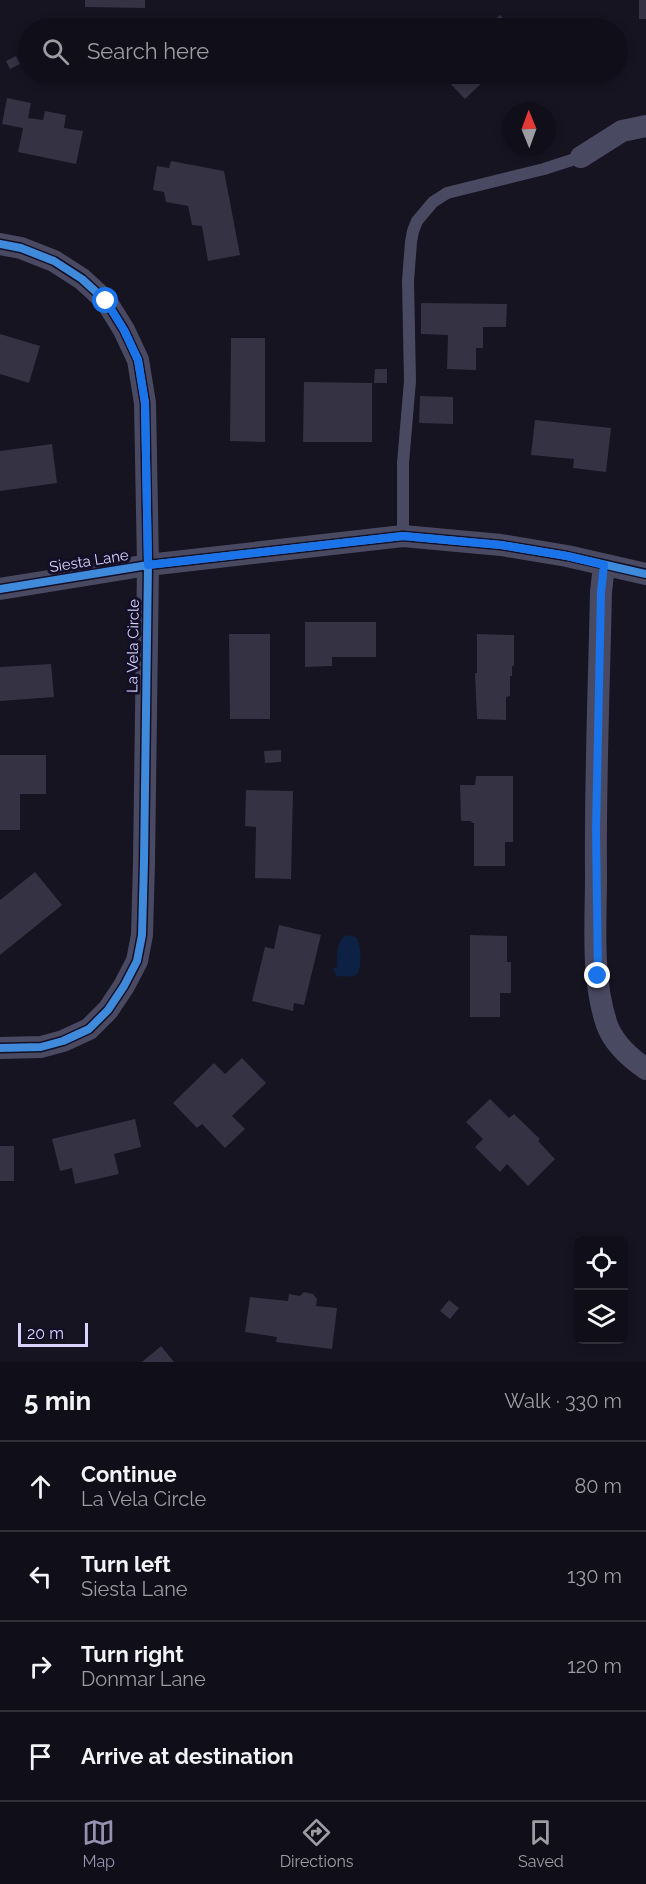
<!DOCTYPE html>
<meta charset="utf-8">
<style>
body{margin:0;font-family:Raleway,sans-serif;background:#1e1d26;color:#f1f3f6}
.controls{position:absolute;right:18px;bottom:18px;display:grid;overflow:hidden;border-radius:9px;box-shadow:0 3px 9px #0003}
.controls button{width:54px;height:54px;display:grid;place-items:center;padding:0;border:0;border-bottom:2px solid #302f38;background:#100f19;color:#f1f3f6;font:30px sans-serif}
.compass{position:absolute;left:502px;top:102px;width:54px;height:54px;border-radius:50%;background:#100f19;box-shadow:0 3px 9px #0003;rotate:359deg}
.scale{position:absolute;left:18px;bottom:15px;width:70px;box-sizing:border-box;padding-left:6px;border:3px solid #d9d4ff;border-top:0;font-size:16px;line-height:21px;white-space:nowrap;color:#d9d4ff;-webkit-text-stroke:4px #130f26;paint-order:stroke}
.stop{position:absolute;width:18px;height:18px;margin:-14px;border:4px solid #1a73e8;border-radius:50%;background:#fff}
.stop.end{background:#1a73e8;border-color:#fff;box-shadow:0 2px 6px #0008}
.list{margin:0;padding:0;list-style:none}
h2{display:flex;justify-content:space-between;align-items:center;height:78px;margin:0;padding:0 24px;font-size:26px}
h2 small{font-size:20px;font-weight:400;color:#9c9ca2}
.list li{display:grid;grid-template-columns:39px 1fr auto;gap:18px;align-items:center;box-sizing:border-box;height:90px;padding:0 24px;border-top:2px solid #302f38}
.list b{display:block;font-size:22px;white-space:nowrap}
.list p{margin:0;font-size:20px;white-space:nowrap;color:#9c9ca2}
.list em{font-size:20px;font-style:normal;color:#9c9ca2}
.icon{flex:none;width:33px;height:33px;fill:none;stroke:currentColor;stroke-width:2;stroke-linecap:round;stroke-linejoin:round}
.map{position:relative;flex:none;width:646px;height:1362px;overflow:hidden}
.search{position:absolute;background:#100f19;box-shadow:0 3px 9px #0003;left:18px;right:18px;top:18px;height:66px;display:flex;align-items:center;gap:15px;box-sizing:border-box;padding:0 21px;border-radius:33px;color:#9c9ca2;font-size:22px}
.sheet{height:438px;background:#100f19}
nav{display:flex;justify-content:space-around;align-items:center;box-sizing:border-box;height:84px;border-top:2px solid #302f38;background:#100f19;font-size:16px;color:#9c9ca2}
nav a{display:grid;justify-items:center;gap:3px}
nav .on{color:#9591b1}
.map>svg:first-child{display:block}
</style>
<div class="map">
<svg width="646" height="1362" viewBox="0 0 646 1362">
<rect width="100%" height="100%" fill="#161421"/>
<path fill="#0d2144" d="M346,935L356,937C361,942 363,970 356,975C350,979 344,974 337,977L333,969L337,967C338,955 335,942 346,935Z"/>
<path fill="#343243" d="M85,0H145V8L85,7Z
M639,0H646V19H639Z
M500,15L513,28H485Z
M16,56L20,64L10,69L6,61Z
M441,74H491L465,99Z
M7,98L31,103L28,118L43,120L45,111L66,115L64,128L83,131L76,164L18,152L23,128L2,124Z
M171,161L224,171L240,255L208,261L202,226L192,225L188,206L166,202L164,192L153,190L157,166L169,168Z
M421,303L507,304L506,327H483V348H476V370L447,369L448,335L421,334Z
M0,334L40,346L29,383L0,374Z
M231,338H265V442L230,441Z
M375,369H387V383H374Z
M304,382L372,383V442H303Z
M420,396L453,397V424L419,423Z
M535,420L611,428L606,472L573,468L574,459L531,455Z
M52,444L57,483L0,491V451Z
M305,622H376V657H332V666L305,667Z
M229,634H270V719H230Z
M477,634L514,635V666H512V676H510V696L506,697V720L477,719L475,673H477Z
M51,664L54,697L0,701V667Z
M281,750V762L265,763L264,751Z
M0,755H46V794H20V830H0Z
M476,776H513V842H505V866H474V823H472L471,821H461L460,785H475Z
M246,790L293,791L291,879L255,878L256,827L245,826Z
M35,872L62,905L0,955V900Z
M279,925L321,935L304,1005L294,1003L293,1011L252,1001L265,947L274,949Z
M470,935L507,936V962H511V993H500V1017H470Z
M242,1058L266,1083L232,1116L245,1129L225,1148L202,1124L197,1128L173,1103L214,1063L225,1074Z
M490,1099L509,1118L514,1114L540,1139L538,1141L555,1159L528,1186L507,1164L500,1172L475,1147L483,1139L466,1122Z
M135,1119L141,1147L114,1154L119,1174L75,1184L72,1168L60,1171L52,1139Z
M0,1146H14V1181H0Z
M304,1292L313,1294L317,1299L316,1306L337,1308L332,1349L276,1342L277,1337L245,1332L250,1297L288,1301L289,1294L300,1296Z
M449,1300L459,1308L450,1319L440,1311Z
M161,1346L174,1362H142Z"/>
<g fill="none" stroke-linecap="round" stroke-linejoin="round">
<path stroke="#4a4962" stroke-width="12" d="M403,536V463L410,381L408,281L411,242L413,231L417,221L433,202L447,193L544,169L581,157"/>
<path stroke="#4a4962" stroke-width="22" d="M581,157L622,131L646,126
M0,244L21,248L54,261L82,279L106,301L124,330L138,360L145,403L148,565L144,862L142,935L137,961L124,986L108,1010L89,1029L63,1041L41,1047L0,1048
M604,565L601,592C599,687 595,781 596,876C596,924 591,978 607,1025C614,1044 630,1058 646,1069
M0,589L148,565L403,536L501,545L567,556L646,574"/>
<g stroke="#130f26" stroke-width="11">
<path id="cycleway" d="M0,244L21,248L54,261L82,279L106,301L124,330L138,360L145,403L148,565L144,862L142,935L137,961L124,986L108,1010L89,1029L63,1041L41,1047L0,1048
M0,589L148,565L403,536L501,545L567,556L646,574"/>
</g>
<use href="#cycleway" stroke="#408adc" stroke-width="8"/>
</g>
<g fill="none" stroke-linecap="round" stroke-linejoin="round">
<path stroke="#1a73e8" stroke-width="8" d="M106,301L124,330L138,360L145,403L148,565L403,536L501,545L567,556L604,565L601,592L596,830L598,976"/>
</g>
<g text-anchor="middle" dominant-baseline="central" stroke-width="6" stroke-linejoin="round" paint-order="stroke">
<g font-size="15" fill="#d9d4ff" stroke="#130f26">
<text transform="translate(89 561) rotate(-9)">Siesta Lane</text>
<text transform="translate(133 646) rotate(-89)">La Vela Circle</text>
</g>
</g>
</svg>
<div class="controls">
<button><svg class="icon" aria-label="locate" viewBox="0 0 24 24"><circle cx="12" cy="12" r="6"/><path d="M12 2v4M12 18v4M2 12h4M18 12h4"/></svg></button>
<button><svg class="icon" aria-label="layers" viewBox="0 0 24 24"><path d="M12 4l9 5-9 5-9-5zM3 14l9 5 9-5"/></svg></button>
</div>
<svg class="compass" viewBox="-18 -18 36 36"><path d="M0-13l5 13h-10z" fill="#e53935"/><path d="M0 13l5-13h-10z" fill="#9c9ca2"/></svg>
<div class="scale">20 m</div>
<div class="stop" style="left:106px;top:301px"></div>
<div class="stop end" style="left:598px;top:976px"></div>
<div class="search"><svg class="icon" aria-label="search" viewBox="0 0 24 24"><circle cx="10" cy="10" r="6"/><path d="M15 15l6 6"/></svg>Search here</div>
</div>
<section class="sheet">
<h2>5 min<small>Walk · 330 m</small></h2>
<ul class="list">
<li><svg class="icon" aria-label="ahead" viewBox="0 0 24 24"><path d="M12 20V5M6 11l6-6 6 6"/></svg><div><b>Continue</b><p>La Vela Circle</p></div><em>80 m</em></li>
<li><svg class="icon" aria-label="left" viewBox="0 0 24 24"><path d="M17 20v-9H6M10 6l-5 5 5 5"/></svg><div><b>Turn left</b><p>Siesta Lane</p></div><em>130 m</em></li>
<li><svg class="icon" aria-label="right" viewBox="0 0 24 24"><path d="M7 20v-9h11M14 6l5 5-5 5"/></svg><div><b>Turn right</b><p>Donmar Lane</p></div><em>120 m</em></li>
<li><svg class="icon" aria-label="arrive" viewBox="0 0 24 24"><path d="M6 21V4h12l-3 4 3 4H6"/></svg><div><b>Arrive at destination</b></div></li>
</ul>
</section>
<nav>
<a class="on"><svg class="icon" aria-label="map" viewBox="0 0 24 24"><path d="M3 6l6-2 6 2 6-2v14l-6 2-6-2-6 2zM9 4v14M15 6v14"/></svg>Map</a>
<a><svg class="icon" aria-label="directions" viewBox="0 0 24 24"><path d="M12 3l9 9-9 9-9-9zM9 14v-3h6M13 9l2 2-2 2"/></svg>Directions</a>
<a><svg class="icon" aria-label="saved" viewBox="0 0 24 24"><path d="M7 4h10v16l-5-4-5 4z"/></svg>Saved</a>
</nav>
